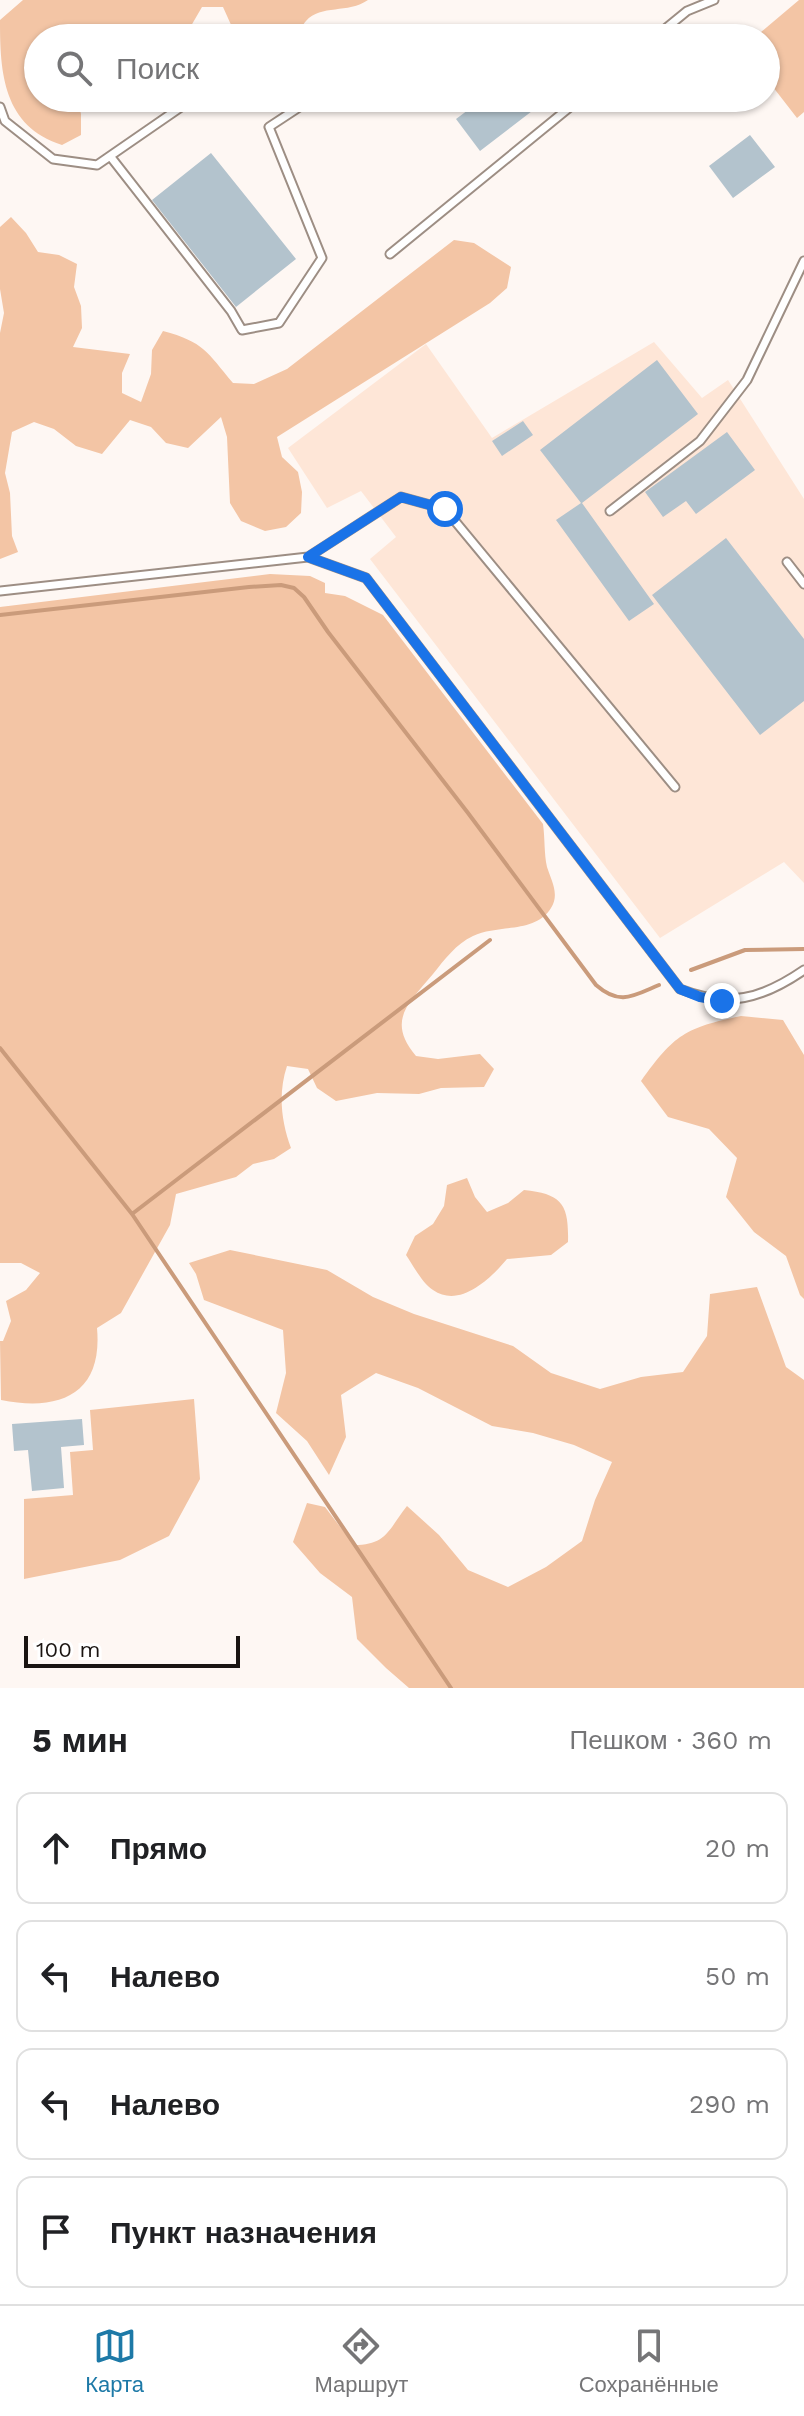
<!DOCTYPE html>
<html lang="ru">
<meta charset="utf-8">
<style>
body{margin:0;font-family:"Work Sans",sans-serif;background:#f6f6f6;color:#202124}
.scale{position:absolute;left:24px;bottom:20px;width:216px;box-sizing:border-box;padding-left:8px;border:4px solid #1a1411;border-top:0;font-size:22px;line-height:28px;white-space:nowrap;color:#1a1411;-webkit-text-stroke:6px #fff;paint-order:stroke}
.stop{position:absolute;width:24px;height:24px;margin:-18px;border:6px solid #1a73e8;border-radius:50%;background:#fff}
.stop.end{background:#1a73e8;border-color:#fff;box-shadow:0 2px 8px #0008}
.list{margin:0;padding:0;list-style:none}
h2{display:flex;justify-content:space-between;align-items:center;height:104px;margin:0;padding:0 32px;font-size:34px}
h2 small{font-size:26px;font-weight:400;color:#757577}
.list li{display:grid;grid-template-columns:52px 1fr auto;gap:24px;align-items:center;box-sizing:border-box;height:112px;margin:0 16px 16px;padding:0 16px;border:2px solid #e0e0e0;border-radius:16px}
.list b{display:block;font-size:30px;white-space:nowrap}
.list em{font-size:26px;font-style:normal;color:#757577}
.icon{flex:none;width:44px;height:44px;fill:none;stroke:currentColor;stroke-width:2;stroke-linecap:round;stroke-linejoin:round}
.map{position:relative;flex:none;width:804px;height:1688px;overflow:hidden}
.search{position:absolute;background:#fff;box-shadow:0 2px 6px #0004;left:24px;right:24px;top:24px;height:88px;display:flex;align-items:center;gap:20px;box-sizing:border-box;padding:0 28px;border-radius:44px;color:#757577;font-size:30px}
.sheet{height:616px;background:#fff}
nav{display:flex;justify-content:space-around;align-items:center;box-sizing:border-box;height:112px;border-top:2px solid #e0e0e0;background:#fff;font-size:22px;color:#757577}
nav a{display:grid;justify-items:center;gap:4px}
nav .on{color:#1d79a7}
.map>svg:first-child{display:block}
</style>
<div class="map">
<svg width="804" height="1688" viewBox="0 0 804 1688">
<rect width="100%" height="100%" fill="#fef7f3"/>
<path fill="#fee6d7" d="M654,342L702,398L728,380L804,499V883L784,862L660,938L370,559L396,537L361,491L327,508L288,448L426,344L492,438Z"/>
<path fill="#f3c5a5" d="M23,0H368C348,14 321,4 306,21C302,25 299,33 296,38H276L274,28L253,24L232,27L223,7H202L184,38H38V98H77L81,114V135L62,145C3,126 0,73 0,20Z
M799,0H804V112L797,118L766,78V38H754Z
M11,217L26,233L38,252L59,255L77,264L74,287L81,306L82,328L73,347L130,354L122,373V393L141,402L151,374L152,350L163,331C204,342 207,352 233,383L254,384L287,369L454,240L474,243L511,267L507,288L490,303L277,437L282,457L298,472L302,492L301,513L286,527L265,531L241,521L230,503L227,437L221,417L188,448L166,443L151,427L130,420L102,454L76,446L54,429L34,422L12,432L5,473L10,493L12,536L18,552L0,559V333L4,313L0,289V227Z
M270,574L310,576L325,583V593L345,596L383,615L543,824C545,838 544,854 547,867C551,880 560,894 551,908C535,934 498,924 473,936C456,944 445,959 433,974C409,1003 386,1020 416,1056L438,1059L480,1054L494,1069L484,1087L441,1088L419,1094L377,1093L336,1101L317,1088L308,1069L287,1066C278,1093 281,1121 291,1148L274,1159L253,1164L236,1177L176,1194L170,1225L121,1313L97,1328C103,1394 60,1412 1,1400L0,1341H3L11,1321L6,1301L26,1290L40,1273L21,1263H0V607Z
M741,1016L783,1020L804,1055V1299L800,1295L786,1256L754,1232L726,1197L737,1158L709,1129L668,1117L641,1081C675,1034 685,1028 741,1016Z
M467,1178L475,1197L487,1212L508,1203L524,1190C562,1194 569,1204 568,1242L551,1255L507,1259C491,1278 460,1309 433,1290C422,1283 413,1265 406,1255L415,1236L433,1224L444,1206L447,1185Z
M230,1250L327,1270L373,1297L414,1314L513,1346L551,1373L600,1389L641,1377L683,1372L707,1336L710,1294L757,1287L786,1367L804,1380V1688H409L386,1668L357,1639L352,1597L320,1573L293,1542L307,1503L325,1507L354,1545C387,1545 388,1530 407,1506L439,1535L468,1570L508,1587L546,1567L582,1541L595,1500L612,1462L574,1445L533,1433L492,1426L418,1388L376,1373L341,1395L346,1437L329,1475L307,1441L276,1413L286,1373L283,1330L204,1300L196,1274L189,1263Z
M194,1399L200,1479L169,1536L120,1560L24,1579V1499L73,1495L70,1452L93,1450L90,1410Z"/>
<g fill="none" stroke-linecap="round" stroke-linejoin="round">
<path stroke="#ca9b7b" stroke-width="4" d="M0,615L249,587L281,585L294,588L304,597L328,632L468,813L596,985C620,1006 633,996 659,985
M691,970L745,950L804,949
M0,1048L132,1214L451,1688
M132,1214L490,940"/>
</g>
<path fill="#b3c3cd" d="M484,98H549L480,151L456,119Z
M750,135L775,167L733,198L709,166Z
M211,153L296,259L236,307L152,200Z
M657,360L698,414L582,503L654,604L629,621L556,520L581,503L540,450Z
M523,421L533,435L502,456L492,441Z
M727,432L755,470L696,514L686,501L663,517L645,492Z
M726,538L804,639V701L760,735L652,595Z
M82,1419L84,1445L61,1447L64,1488L32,1491L28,1450L14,1451L12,1424Z"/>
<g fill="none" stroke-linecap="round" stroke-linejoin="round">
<g stroke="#9d8e84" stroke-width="11">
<path id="lane" d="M654,38L687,11L714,0
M0,107L5,121L53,159L97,165L194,98
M110,156L231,311L242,330L279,323L322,258L269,127L313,98
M390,254L581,98
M610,511L700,441L747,380L804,261
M308,557L401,497L445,509L675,787
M787,562L804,584
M0,591L308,557L366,578L680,989C728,1008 762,999 804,970"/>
</g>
<use href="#lane" stroke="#fff" stroke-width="7"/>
</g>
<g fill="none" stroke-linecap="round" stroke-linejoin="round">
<path stroke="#1a73e8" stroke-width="10" d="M445,509L401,497L308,557L366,578L680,989L700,997L722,1001"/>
</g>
</svg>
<div class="scale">100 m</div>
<div class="stop" style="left:445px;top:509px"></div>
<div class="stop end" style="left:722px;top:1001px"></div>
<div class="search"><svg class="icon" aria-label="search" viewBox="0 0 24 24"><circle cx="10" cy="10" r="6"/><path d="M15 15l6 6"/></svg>Поиск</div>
</div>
<section class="sheet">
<h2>5 мин<small>Пешком · 360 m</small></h2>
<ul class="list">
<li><svg class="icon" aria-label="ahead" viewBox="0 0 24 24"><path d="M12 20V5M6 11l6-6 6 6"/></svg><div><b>Прямо</b></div><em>20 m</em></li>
<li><svg class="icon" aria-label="left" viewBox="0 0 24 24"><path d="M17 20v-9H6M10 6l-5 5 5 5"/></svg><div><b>Налево</b></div><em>50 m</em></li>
<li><svg class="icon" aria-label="left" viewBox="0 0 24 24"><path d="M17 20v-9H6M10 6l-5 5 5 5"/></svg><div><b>Налево</b></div><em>290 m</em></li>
<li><svg class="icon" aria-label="arrive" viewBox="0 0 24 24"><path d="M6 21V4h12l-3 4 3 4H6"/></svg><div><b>Пункт назначения</b></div></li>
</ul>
</section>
<nav>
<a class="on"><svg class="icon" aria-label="map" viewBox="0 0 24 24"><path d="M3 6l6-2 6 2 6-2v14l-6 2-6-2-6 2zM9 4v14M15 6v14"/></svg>Карта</a>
<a><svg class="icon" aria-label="directions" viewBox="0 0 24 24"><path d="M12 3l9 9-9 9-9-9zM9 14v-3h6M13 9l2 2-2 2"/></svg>Маршрут</a>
<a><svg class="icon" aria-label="saved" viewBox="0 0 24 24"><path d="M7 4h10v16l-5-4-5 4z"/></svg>Сохранённые</a>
</nav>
